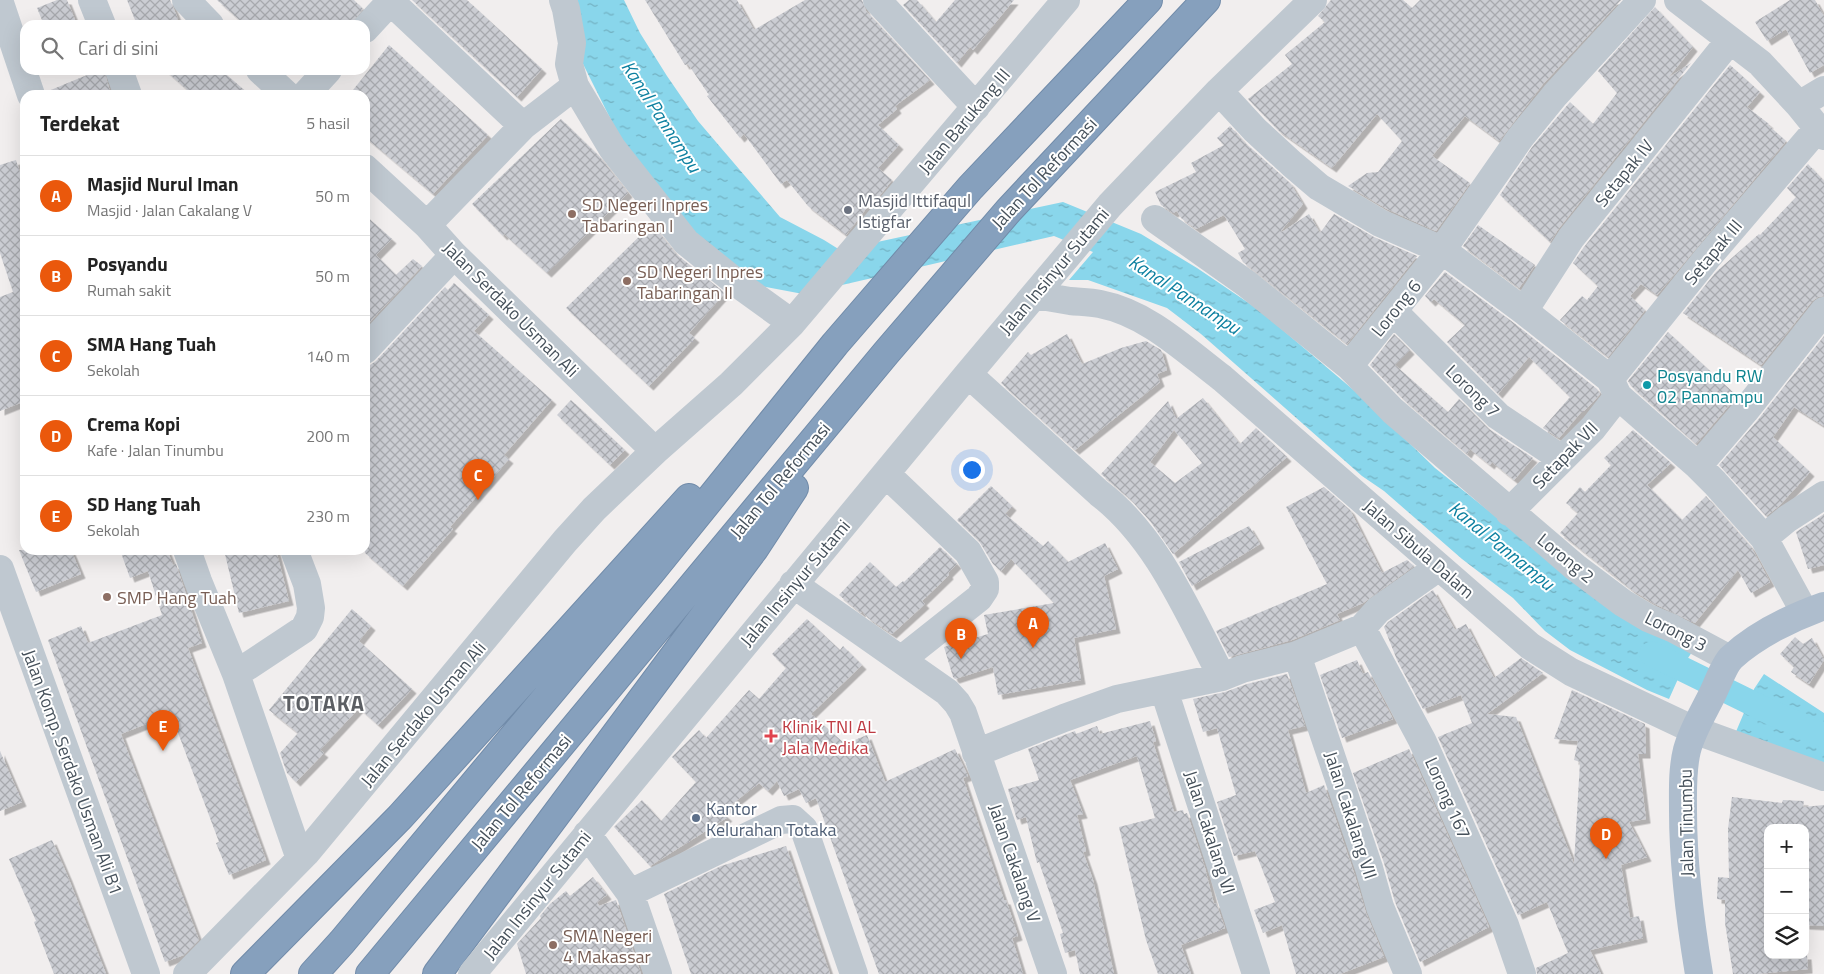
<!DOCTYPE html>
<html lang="id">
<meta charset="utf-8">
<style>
body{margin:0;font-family:"Titillium Web",sans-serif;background:#f6f6f6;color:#222}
.controls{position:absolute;right:15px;bottom:15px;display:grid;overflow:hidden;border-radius:10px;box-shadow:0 5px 20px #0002}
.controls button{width:45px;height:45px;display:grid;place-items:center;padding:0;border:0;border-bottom:1px solid #e0e0e0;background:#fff;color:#222;font:25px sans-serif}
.you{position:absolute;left:971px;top:469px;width:18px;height:18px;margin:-12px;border:4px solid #fff;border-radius:50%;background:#1a73e8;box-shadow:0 0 0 8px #1a73e833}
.badge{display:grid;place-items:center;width:32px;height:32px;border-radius:50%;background:#ea580c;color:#fff;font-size:16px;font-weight:700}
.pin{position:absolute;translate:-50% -41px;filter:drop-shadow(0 1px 2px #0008)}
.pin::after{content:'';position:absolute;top:26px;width:18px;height:15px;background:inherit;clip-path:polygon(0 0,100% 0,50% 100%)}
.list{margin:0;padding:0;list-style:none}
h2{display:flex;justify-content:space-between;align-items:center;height:65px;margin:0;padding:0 20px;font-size:21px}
h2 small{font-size:16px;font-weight:400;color:#767676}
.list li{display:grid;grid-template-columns:32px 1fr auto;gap:15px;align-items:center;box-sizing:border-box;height:80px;padding:0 20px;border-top:1px solid #e0e0e0}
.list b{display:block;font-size:19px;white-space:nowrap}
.list p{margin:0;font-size:16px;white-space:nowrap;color:#767676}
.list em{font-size:16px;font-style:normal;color:#767676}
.icon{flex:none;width:28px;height:28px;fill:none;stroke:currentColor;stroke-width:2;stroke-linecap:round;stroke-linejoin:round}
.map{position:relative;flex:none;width:1824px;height:974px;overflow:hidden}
.search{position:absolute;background:#fff;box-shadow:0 5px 20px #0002;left:20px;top:20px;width:350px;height:55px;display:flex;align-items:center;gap:12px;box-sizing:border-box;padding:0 18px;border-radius:15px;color:#767676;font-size:19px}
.panel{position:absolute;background:#fff;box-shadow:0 5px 20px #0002;left:20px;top:90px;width:350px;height:465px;border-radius:15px}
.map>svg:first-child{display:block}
</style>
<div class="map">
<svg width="1824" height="974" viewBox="0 0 1824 974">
<defs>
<pattern id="water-ripples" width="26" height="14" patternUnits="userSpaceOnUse" patternTransform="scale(1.25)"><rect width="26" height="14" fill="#89d6eb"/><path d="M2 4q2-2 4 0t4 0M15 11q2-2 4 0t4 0" fill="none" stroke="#72b0c1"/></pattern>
<pattern id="building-cross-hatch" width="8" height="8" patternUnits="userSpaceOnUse" patternTransform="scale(1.25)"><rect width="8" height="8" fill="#cbcdd3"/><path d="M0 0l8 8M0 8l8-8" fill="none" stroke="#a7a9ae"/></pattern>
<filter id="shadow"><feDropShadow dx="4.5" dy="4.5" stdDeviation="0" flood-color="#0004"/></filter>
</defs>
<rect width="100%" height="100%" fill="#f1eeee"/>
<path fill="url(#water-ripples)" d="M568,0H624L640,33L667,76L698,121L780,217L824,240L840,250L1063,202L1141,234L1197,268L1259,310L1363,398L1435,468L1499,519L1694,649L1686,661L1669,699L1647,690L1570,650L1545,631L1513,598L1462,559L1384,491L1362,476L1201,334L1167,308L1088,280H1069L1093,252L1054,236L803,294L756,285L703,248L620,138L576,50Z
M1764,674L1824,713V768L1735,734L1754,689Z"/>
<path fill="#f1eeee" d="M1762,673L1754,688L1733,735L1752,688Z"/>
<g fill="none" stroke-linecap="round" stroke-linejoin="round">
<path stroke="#89d6eb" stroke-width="25" d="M1652,654L1772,713L1824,735"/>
</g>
<path fill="url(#building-cross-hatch)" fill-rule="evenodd" filter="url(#shadow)" d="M57,0H67L77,25H44L37,8Z
M127,0H170L178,19L163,25H137Z
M217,0H354L363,9L350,25H245Z
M412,0H467L542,69L517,97Z
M645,0H737L754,30L805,0H862L866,11L930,80L895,106L897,109L878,125L899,145L878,168L892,180L877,199L875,197L846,235L808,206L787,180L781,184L744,134L740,138L707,96L709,95L688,64L685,65Z
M909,0H917L936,22L955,0H1014L973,50L970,47L957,63L903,5Z
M1331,0H1403L1412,8L1420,0H1621L1543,84L1499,141L1465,116L1432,156L1470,183L1436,231L1387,209L1348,186L1367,173L1378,172L1402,141L1377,114L1332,168L1279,131L1248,99L1292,64L1285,55L1325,22L1318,16Z
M1790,0H1815L1824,16V65L1810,73L1786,29L1767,41L1755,22Z
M1655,7L1693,47L1668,78L1691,63L1559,228L1550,242L1500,195L1532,147L1570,102L1593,124L1617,93L1598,71Z
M389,45L488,135L433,194L365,137V95H349Z
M1730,65L1760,92L1747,107L1769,124L1768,125L1786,141L1657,295L1641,284L1630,296L1645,310L1608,357L1560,320L1582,296L1587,300L1598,286L1573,263L1584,247Z
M99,70H104L111,95H46V92Z
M165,70H221L250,95H193Z
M561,119L599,156L628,193L547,273L504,234L503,236L472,204Z
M1230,126L1244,142L1290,183L1303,204L1281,231L1282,232L1309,214L1320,233L1334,214L1374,237L1417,256L1347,344L1243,262L1238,253L1245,249L1224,215L1196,229L1181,218L1177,211L1173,213L1161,205L1155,192L1196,172L1191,163L1224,145L1217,138Z
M16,160L25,188V401L0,411V297L13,292L0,253V165Z
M1808,164L1824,181V296L1818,297L1812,301L1761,365L1683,313L1716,272L1759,234L1760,235L1796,197L1787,188Z
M365,215L392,239L376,255L396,275L413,259L422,266L365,327Z
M652,224L676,254L725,293L689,333L695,338L649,386L566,308Z
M1478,225L1535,265L1519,288L1463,246Z
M1445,272L1514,323L1597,389L1600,394L1593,402L1584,411L1583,410L1559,438L1543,428L1570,397L1529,357L1498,394L1447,342L1465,325L1434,299L1431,302L1425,296Z
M454,283L489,315L474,331L552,400L504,455L509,459L450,527L453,529L403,586L365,553V365H370L376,361L445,287L448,290Z
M1668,332L1737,396L1696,444L1631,386L1628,381Z
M1067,334L1082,364L1121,348L1146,341L1161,350L1167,370L1157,374L1160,382L1075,450L1001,383L1028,352L1031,355Z
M1394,334L1410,350L1395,365L1448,412L1459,399L1489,429L1533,458L1514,480L1492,462L1490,465L1470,449L1467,454L1404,400L1370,365Z
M1824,336V426L1794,407L1773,437L1810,472L1779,506L1766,516L1719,465L1757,421Z
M1203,398L1240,444L1256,428L1287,457L1173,554L1150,521L1130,499L1101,474L1168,401L1176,419ZM1174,430L1202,463L1175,483L1150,462Z
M571,400L625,450L610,465L557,415Z
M1633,430L1671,463L1647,485L1682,520L1706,496L1751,547L1770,582L1751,593L1738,570L1695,623L1655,604L1632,590L1560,533L1578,513L1566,503L1580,487L1585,492L1611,465L1604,458Z
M991,486L1012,506L1005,514L1043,546L1048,541L1068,562L1105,543L1118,569L1104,576L1116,629L1074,638L1081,680L998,695L993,667L955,679L953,677L944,647L988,634L984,615L1054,603L1011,559L1001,571L993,564L979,541L957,520Z
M1324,487L1350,510L1382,573L1407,560L1414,566L1363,603L1337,614L1340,620L1292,640L1229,657L1216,631L1327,584L1286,507Z
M1824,514V565L1808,569L1796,532Z
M1249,526L1260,544L1192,586L1179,562Z
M940,547L957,564L948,573L949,575L922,601L925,604L892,634L868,618L862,611L861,613L851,605L839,595L870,562L896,587L903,581L904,582Z
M19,550H71L81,574L36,592Z
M120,550H167L173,565L176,564L202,643L188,648L266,860L229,875L216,843L219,842L171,714L121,734L199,940L184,955L165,962L48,640L81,626L88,643L162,615L148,571L130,578Z
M224,550H276L289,601L239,613Z
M1433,590L1455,630L1466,624L1494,678L1521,658L1543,673L1487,714L1516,717L1574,864L1580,762L1574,760L1578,741L1554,739L1572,690L1645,724L1646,754H1638L1646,819L1629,822L1647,857L1621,865L1630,918L1639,916L1643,938L1590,950L1601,974H1537L1536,968L1568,953L1547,902L1518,915L1438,737L1472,723L1461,695L1423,709L1397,660L1384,627L1388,622Z
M352,609L371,626L359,641L412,689L378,725L359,708L320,750L324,753L296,782L287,773L280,753L298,733L269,710Z
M807,619L840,650L843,646L862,665L811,714L845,744L867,735L885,782L955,749L968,776L963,778L1004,900H1006L1018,936L1012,938L1023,974H879L816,798L806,803L799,789L784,796L777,781L768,791L759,783L722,812L728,817L650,866L614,827L642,800L661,821L696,782L672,757L699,730L706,738L749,690L759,699L786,668L772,654Z
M1795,637L1803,644L1812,638L1824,660L1809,684L1791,672L1794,667L1780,654Z
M1357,660L1363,674L1368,672L1393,719L1342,738L1320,675Z
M1287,674L1305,726L1288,730L1306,793L1324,785L1354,873L1366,913L1384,957L1340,974H1296L1282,925L1263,933L1254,910L1275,902L1255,851L1234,856L1217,802L1236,795L1217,728L1203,732L1193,699L1225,692L1247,684Z
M1150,721L1156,741L1153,742L1174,812L1183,810L1184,814L1187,813L1205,868L1214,904L1216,903L1225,928L1181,945L1191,974H1158L1146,940L1119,827L1155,818L1137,756L1070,780L1083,814L1077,815L1086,851L1083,852L1093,880L1114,974H1080L1075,950L1065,953L1060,934L1063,933L1039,862L1037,863L1026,817L1017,820L1008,789L1039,780L1028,749L1067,734L1075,731L1076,734L1097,726L1100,734Z
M1409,749L1489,927L1420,962L1395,902L1384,863L1353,773Z
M0,751L22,802L0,811Z
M1732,797L1782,803L1783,800L1804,801L1803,807L1824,805V926L1805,925V828H1768V955H1807L1808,969L1758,974H1733L1725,923V900L1717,899L1718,877L1729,878L1728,829Z
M52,840L68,877L106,974H54L34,922L36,921L9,859Z
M786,846L830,974H691L664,894L721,866Z
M593,877L607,895L597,902L599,906L616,900L641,974H526L517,944L541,918L540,916L550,904L566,891L570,896Z"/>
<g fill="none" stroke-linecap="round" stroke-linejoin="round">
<g stroke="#718ba9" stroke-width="30">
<path id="highway" d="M245,974L400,817L689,498
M313,974L342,942L651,572L835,344L970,188L1148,0
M370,974L886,353L1009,210L1206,0
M437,974L754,549L794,488"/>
</g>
<path stroke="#bfc8d0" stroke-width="28" d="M92,0L102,25
M186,0L210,25
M389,0L523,126
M563,0L566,9L572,43L569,64L575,86L612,148L686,242L742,287L792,323
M877,0L976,107
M1678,0L1760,63L1799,105L1824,136
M0,3L31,95
M365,29L390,2
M119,70L128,95
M260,70L287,95
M1219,91L1255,130L1292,164L1319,187L1380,223L1442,250L1524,311L1610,379L1618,396L1698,466L1745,411L1824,311
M305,95L328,70
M1799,105L1824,90
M365,168L427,225L454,255L655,451
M1155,219L1247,284L1349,366L1393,411L1575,567L1623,603L1648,618L1672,628L1730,659
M427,225L523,126L575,86
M1035,295C1047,297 1058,299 1070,301C1080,302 1090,302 1100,304C1147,313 1185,350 1222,378L1530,646L1571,672L1694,730L1824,777
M1524,311L1571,238L1730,40
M1394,312L1498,416L1562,459
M365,350L454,255
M1349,366L1442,250L1520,138L1555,95L1642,0
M968,374L1099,493C1158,538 1188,613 1222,677
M1610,379L1708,257L1818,128
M1698,466L1715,483L1764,538L1805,613
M886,474L968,552L985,582V589L979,598L902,659
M1509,512L1593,428L1618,396
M1764,538L1787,519L1824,495
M187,550L198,581L236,674L300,859
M0,569L146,974
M793,584L947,692L957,703L963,713L1053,974
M1362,628L1422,740L1505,925L1522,974
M1297,655L1369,868L1380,907L1408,974
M236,674L304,629L310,617L311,608L307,584L294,550
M1164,690L1256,974
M976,753L1064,718L1117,699L1222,677L1242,669L1297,655L1362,628L1378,610L1439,567
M587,834L630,893
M187,974L306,853L565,541L594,509L655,451L731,384L792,323L1066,0
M472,974L968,374L1110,205L1219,91L1313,0
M658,974L630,893L781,820L793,819L804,829L854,974"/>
<path stroke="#aebdcd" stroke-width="28" d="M1699,974C1690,920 1683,866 1683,811C1683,791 1682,770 1687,750C1692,731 1703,713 1712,695C1717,685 1724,665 1731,658C1756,635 1793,617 1824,606"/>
<use href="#highway" stroke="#86a0bd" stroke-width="28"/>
</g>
<circle fill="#6b7280" stroke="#fff" stroke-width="2" cx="848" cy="210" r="5"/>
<g fill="#8d6e63" stroke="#fff" stroke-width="2">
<circle cx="572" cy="214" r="5"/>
<circle cx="627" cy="281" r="5"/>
<circle cx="107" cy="597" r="5"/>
<circle cx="553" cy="945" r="5"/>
</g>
<circle fill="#0f9aa8" stroke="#fff" stroke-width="2" cx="1647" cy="385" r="5"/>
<path fill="#e0444e" stroke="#fff" stroke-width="2" d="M768.5 728.5h5v5h5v5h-5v5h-5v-5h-5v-5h5z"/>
<circle fill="#5c6f8a" stroke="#fff" stroke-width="2" cx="696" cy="818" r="5"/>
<g text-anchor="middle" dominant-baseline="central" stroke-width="4" stroke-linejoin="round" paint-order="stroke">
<g font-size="18" fill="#46515b" stroke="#fff">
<text transform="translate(964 121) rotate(-50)">Jalan Barukang III</text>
<text transform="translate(1044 173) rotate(-47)">Jalan Tol Reformasi</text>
<text transform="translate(1624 173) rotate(-51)">Setapak IV</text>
<text transform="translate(1713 252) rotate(-50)">Setapak III</text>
<text transform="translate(1054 271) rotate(-50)">Jalan Insinyur Sutami</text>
<text transform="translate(1396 308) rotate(-51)">Lorong 6</text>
<text transform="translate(511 309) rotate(45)">Jalan Serdako Usman Ali</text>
<text transform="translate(1473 391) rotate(44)">Lorong 7</text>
<text transform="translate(1565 455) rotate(-46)">Setapak VII</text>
<text transform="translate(780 480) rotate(-50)">Jalan Tol Reformasi</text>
<text transform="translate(1419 549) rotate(41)">Jalan Sibula Dalam</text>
<text transform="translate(1566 558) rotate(39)">Lorong 2</text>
<text transform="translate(795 583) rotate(-50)">Jalan Insinyur Sutami</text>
<text transform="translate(1676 631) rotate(27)">Lorong 3</text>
<text transform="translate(423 714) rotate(-50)">Jalan Serdako Usman Ali</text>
<text transform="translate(73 772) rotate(70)">Jalan Komp. Serdako Usman Ali B1</text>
<text transform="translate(521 792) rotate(-50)">Jalan Tol Reformasi</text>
<text transform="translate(1448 798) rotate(66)">Lorong 167</text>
<text transform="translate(1351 815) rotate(72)">Jalan Cakalang VII</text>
<text transform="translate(1686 823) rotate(-91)">Jalan Tinumbu</text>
<text transform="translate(1210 832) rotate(72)">Jalan Cakalang VI</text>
<text transform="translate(1015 863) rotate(71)">Jalan Cakalang V</text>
<text transform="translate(537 895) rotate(-51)">Jalan Insinyur Sutami</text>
</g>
<g font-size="18" fill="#5b616d" stroke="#fff" text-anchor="start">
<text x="858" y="200">Masjid Ittifaqul<tspan x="858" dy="21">Istigfar</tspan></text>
</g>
<g font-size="18" fill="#785e54" stroke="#fff" text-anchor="start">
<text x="582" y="204">SD Negeri Inpres<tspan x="582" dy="21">Tabaringan I</tspan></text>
<text x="637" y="271">SD Negeri Inpres<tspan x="637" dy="21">Tabaringan II</tspan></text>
<text x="117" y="597">SMP Hang Tuah</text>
<text x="563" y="935">SMA Negeri<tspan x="563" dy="21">4 Makassar</tspan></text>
</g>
<g font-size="18" fill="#0d838f" stroke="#fff" text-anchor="start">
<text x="1657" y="375">Posyandu RW<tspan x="1657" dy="21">02 Pannampu</tspan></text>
</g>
<g font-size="18" fill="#be3a42" stroke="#fff" text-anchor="start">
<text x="782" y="726">Klinik TNI AL<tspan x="782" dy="21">Jala Medika</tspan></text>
</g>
<g font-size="18" fill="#4e5e75" stroke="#fff" text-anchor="start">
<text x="706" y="808">Kantor<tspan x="706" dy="21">Kelurahan Totaka</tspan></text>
</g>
<g font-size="19" font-style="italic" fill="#0d80a0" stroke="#fff">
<text transform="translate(662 116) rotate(57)">Kanal Pannampu</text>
<text transform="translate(1185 294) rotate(33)">Kanal Pannampu</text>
<text transform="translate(1502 545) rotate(39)">Kanal Pannampu</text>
</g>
<g font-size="22" font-weight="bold" letter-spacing="1" fill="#5b5e63" stroke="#fff">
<text x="324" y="703">TOTAKA</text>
</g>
</g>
</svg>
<div class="controls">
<button>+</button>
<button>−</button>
<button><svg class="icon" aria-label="layers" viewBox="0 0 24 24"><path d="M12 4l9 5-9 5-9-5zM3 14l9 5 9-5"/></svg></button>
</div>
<div class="you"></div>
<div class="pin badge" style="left:1033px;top:648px">A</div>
<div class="pin badge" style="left:961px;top:659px">B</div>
<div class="pin badge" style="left:478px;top:500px">C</div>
<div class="pin badge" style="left:1606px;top:859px">D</div>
<div class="pin badge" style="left:163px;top:751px">E</div>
<div class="search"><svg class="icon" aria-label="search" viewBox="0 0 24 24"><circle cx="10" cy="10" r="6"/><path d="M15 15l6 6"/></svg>Cari di sini</div>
<section class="panel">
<h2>Terdekat<small>5 hasil</small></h2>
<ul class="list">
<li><span class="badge">A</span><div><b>Masjid Nurul Iman</b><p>Masjid · Jalan Cakalang V</p></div><em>50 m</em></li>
<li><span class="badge">B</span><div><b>Posyandu</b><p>Rumah sakit</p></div><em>50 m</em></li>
<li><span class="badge">C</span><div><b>SMA Hang Tuah</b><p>Sekolah</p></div><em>140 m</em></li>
<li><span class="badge">D</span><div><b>Crema Kopi</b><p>Kafe · Jalan Tinumbu</p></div><em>200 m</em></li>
<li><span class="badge">E</span><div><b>SD Hang Tuah</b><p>Sekolah</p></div><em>230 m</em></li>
</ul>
</section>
</div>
